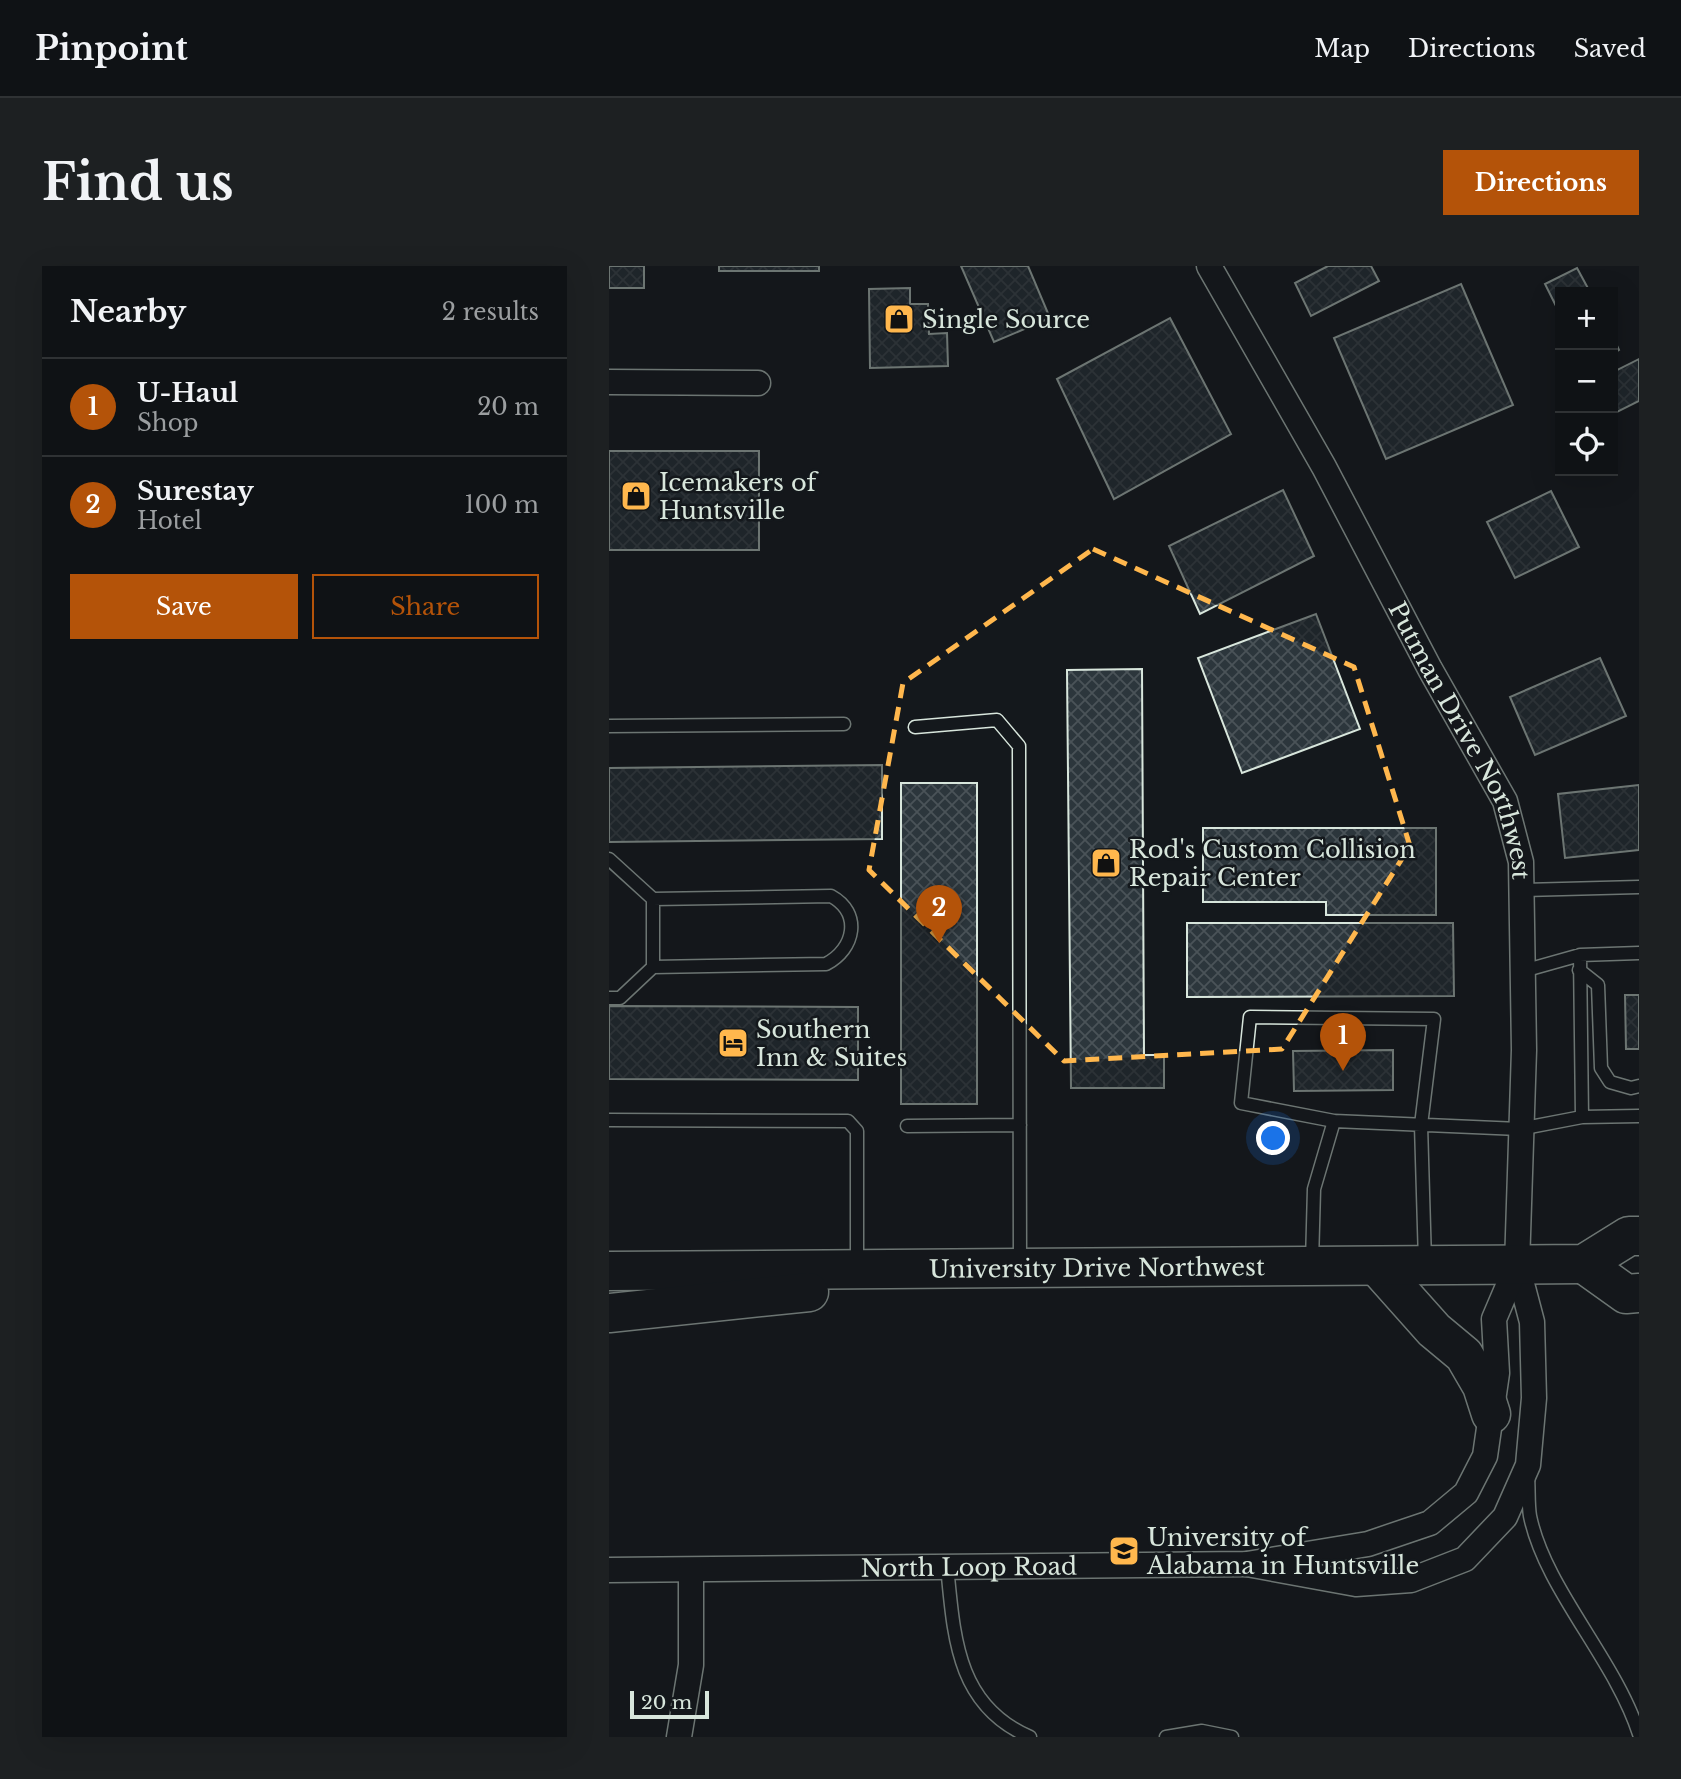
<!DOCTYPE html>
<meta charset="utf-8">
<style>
body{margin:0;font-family:"Libre Baskerville",serif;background:#1d2022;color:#f1f3f6}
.controls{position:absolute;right:21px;top:21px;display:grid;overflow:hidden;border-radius:0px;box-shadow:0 7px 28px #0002}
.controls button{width:63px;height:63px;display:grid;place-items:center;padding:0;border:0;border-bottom:2px solid #2f3234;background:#0f1215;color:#f1f3f6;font:35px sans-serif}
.scale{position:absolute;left:21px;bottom:18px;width:79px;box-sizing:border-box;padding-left:7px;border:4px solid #d8e6dc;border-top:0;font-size:19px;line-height:24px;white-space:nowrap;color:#d8e6dc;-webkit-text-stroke:5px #14181c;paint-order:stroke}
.you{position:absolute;left:665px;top:873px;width:24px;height:24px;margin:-18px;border:5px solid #fff;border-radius:50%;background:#1a73e8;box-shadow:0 0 0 10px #1a73e833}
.badge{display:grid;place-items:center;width:46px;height:46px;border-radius:50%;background:#b45309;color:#fff;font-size:23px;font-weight:700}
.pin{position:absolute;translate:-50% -58px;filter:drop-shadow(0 2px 4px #0008)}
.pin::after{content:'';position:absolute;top:37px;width:24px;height:21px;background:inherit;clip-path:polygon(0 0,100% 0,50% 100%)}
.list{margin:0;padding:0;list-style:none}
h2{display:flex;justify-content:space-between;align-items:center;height:91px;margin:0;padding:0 28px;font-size:30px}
h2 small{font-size:23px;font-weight:400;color:#9b9ea0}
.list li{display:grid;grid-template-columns:46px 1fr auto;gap:21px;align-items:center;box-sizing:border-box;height:98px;padding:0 28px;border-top:2px solid #2f3234}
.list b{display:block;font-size:26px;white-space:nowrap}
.list p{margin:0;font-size:23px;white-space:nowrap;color:#9b9ea0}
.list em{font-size:23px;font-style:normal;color:#9b9ea0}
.actions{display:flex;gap:14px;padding:21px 28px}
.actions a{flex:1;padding:16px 0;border:2px solid #b45309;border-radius:0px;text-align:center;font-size:24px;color:#b45309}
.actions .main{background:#b45309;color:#fff}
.icon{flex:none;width:38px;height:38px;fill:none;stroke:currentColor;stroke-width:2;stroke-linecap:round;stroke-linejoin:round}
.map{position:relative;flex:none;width:1030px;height:1471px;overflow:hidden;border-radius:0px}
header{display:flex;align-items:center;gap:42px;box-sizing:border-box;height:98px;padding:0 35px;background:#0f1215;border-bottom:2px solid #2f3234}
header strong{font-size:33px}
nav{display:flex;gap:38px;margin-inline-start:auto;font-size:24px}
.intro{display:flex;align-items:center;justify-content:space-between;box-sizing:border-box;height:168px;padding:0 42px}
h1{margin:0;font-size:49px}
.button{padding:18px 32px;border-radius:0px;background:#b45309;color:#fff;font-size:24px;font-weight:700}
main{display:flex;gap:42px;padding:0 42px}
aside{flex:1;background:#0f1215;border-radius:0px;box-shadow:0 7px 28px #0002}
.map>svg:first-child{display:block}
</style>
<header>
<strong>Pinpoint</strong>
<nav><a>Map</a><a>Directions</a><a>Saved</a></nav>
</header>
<div class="intro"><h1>Find us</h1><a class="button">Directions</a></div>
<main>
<aside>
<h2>Nearby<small>2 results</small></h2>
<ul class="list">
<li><span class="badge">1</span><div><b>U-Haul</b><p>Shop</p></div><em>20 m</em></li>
<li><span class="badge">2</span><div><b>Surestay</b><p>Hotel</p></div><em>100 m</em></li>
</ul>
<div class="actions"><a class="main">Save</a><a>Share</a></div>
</aside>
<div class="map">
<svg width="1030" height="1471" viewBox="0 0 1030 1471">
<defs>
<pattern id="building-cross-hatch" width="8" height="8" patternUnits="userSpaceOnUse" patternTransform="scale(1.75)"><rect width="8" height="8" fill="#2c363c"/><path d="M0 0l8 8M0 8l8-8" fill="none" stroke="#4a5358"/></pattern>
</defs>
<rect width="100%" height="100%" fill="#14181c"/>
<path fill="url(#building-cross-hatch)" stroke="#d8e6dc" stroke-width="2" d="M0,0H35V22H0Z
M110,0H210V5H110Z
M352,0H419L441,52L385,76Z
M719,0H762L770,15L702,50L686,17Z
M968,2L981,26H951V48L936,18Z
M852,18L904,139L777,193L725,72Z
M301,22V38H319L320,68L338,67L339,100L261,102L260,23Z
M561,52L622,168L505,233L448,113Z
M1004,71L1010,84L1004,88Z
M1030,93V135L1004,148V106Z
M0,185H150V284H0Z
M674,224L705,290L591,348L560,280Z
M942,225L970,281L906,312L878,256Z
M707,348L751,463L633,507L589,392Z
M991,392L1017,450L926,489L901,431Z
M533,403L535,789H555V822H462L458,404Z
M273,499V573L0,576V502Z
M292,517H368V838H292Z
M1030,519V584L956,592L949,528Z
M594,562H827V649H717V636H594Z
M578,657H844L845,730L578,731Z
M1016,729H1030V783H1017Z
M0,740L249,741V814L0,813Z
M784,784V824L685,825L684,785Z"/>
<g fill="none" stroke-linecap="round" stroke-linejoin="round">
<g stroke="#d8e6dc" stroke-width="15">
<path id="lane" d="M0,460L235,458
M306,461L388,454L410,480L411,999
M0,593L44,633V701L11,732H0
M912,624L1030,621
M971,689L973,851
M44,701L217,698C246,683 253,647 222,630L44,633
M970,704L989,719L992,802L1001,816L1022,822L1030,820
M914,705L971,689L1030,687
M0,854L239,855L248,865V1000
M725,855L632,837L641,751L825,753L812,859L816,996
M298,860L411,859
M703,996L705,923L725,855L910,863L973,851L1030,850
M919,1211C920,1224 919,1238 921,1250C936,1323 1006,1393 1030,1468
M338,1300C345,1370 347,1439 421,1471
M557,1471L593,1465L623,1471"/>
</g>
<g stroke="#d8e6dc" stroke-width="27">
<g id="street">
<path id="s1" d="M600,0L715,201L821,403L896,535L912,596L915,784L908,999L923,1056L925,1132L919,1199L896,1251L856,1293L802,1314L747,1318L638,1298"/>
<path d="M0,116L149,117"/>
<path id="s2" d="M0,1304L638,1298L759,1278L821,1257L857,1227L876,1190L888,1107L885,1053L908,999"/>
<path d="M70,1471L82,1399V1304"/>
</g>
</g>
<g stroke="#d8e6dc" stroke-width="41">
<g id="highway">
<path d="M975,998L1017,1028L1030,1027"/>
<path d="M768,1000L825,1064L855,1089L873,1120L882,1148"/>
<path id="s3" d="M0,1005L975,998L1020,970H1030"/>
<path d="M0,1047L200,1026"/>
</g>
</g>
<use href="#lane" stroke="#14181c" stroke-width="12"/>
<use href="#street" stroke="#14181c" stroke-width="24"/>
<use href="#highway" stroke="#14181c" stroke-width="38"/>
</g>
<path d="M0 0H1030V1471H0ZM484,283L745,401L801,580L673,783L455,795L260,604L294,417Z" fill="#14181c" fill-opacity=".55" fill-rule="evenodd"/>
<path fill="none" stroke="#ffb74d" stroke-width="5" stroke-dasharray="14 9" stroke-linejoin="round" d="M484,283L745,401L801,580L673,783L455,795L260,604L294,417Z"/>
<defs>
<g id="shop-square" transform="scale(1.575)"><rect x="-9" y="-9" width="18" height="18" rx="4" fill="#ffb74d" stroke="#14181c"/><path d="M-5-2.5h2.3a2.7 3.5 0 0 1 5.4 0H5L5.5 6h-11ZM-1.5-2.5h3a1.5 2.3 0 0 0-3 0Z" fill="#111"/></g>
<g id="hotel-square" transform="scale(1.575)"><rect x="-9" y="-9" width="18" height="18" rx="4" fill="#ffb74d" stroke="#14181c"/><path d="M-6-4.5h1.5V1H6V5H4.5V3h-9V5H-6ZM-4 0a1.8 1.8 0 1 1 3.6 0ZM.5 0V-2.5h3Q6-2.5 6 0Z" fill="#111"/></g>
<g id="university-square" transform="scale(1.575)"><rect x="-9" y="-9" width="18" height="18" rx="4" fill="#ffb74d" stroke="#14181c"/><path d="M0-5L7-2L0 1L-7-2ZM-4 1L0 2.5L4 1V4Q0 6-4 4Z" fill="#111"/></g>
</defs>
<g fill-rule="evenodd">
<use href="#shop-square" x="290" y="53"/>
<use href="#shop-square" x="27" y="230"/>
<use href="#shop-square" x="497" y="597"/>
<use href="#hotel-square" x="124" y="777"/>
<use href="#university-square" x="515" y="1285"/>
</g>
<g text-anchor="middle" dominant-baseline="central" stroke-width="5" stroke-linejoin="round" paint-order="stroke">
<g font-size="24" fill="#d8e6dc" stroke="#14181c" text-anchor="start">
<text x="313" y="53">Single Source</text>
<text x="50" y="216">Icemakers of<tspan x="50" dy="28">Huntsville</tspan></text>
<text x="520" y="583">Rod's Custom Collision<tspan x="520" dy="28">Repair Center</tspan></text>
<text x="147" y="763">Southern<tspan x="147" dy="28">Inn &amp; Suites</tspan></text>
<text x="538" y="1271">University of<tspan x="538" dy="28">Alabama in Huntsville</tspan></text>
</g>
<g font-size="24" fill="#d8e6dc" stroke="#14181c">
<text stroke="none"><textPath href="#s1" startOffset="539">Putman Drive Northwest</textPath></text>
<text stroke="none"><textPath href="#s3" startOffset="488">University Drive Northwest</textPath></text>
<text stroke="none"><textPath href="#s2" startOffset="360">North Loop Road</textPath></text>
</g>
</g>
</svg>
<div class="controls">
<button>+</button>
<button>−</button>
<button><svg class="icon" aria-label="locate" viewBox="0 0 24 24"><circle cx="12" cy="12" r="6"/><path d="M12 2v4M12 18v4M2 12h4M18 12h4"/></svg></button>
</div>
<div class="scale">20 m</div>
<div class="you"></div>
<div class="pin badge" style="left:734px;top:805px">1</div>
<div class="pin badge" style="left:330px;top:677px">2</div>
</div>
</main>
